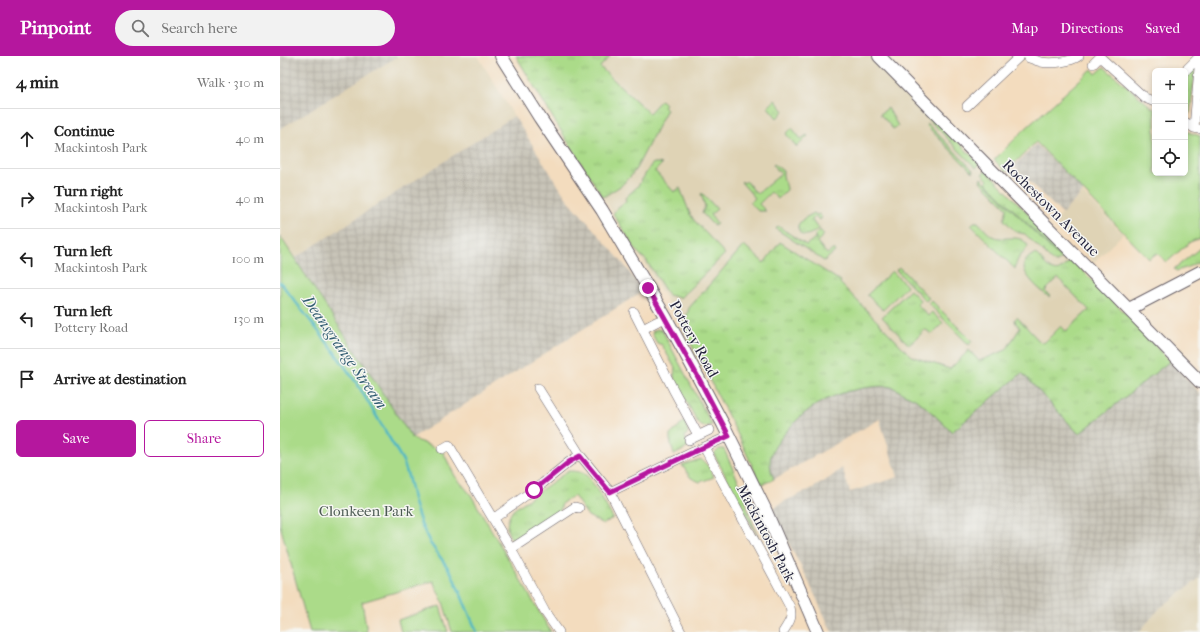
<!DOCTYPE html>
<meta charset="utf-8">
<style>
body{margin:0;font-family:"IM FELL French Canon",serif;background:#f2f2f2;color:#222}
.controls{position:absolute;right:12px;top:12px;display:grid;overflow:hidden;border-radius:6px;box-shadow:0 2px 6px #0003}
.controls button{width:36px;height:36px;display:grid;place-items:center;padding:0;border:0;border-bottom:1px solid #e0e0e0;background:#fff;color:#222;font:20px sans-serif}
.stop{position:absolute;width:12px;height:12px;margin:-9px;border:3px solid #b5179e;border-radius:50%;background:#fff}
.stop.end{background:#b5179e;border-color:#fff;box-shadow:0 1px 4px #0008}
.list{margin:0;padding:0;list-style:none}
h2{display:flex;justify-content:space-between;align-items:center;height:52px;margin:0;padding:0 16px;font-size:17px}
h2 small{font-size:13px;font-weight:400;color:#767676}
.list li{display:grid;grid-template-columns:26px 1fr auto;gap:12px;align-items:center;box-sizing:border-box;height:60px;padding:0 16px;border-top:1px solid #e0e0e0}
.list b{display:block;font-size:15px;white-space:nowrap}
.list p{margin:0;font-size:13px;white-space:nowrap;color:#767676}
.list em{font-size:13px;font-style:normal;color:#767676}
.actions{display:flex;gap:8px;padding:12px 16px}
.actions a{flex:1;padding:9px 0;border:1px solid #b5179e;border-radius:6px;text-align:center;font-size:14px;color:#b5179e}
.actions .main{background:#b5179e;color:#fff}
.icon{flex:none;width:22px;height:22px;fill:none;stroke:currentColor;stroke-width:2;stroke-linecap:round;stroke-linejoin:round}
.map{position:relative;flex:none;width:920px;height:576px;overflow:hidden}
header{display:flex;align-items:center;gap:24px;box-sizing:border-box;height:56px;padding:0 20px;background:#b5179e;color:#fff}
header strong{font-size:19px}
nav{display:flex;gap:22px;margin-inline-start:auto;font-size:14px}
.search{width:280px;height:36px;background:#f2f2f2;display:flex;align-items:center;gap:10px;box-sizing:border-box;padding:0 14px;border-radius:22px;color:#767676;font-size:15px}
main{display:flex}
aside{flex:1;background:#fff}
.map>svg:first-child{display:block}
</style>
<header>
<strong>Pinpoint</strong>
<div class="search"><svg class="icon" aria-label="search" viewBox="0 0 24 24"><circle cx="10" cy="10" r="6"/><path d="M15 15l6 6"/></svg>Search here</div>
<nav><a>Map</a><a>Directions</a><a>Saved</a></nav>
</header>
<main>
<aside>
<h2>4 min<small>Walk · 310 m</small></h2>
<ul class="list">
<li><svg class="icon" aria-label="ahead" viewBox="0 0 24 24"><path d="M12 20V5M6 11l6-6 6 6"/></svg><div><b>Continue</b><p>Mackintosh Park</p></div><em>40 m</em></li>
<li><svg class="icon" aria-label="right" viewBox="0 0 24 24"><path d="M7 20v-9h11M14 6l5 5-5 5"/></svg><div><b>Turn right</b><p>Mackintosh Park</p></div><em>40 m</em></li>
<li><svg class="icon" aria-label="left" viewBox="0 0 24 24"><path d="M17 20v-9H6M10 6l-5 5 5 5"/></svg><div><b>Turn left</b><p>Mackintosh Park</p></div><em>100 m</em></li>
<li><svg class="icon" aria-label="left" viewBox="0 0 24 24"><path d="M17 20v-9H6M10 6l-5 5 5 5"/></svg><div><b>Turn left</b><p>Pottery Road</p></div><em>130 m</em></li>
<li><svg class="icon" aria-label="arrive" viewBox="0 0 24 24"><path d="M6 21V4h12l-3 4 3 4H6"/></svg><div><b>Arrive at destination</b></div></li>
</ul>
<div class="actions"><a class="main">Save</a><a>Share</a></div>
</aside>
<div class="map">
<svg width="920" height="576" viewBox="0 0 920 576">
<defs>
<pattern id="industrial-grid" width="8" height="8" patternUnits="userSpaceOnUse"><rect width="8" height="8" fill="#c8c4b8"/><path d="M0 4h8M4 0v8" fill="none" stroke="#aca89f"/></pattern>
<pattern id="grass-tufts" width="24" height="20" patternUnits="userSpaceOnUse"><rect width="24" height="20" fill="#abdb89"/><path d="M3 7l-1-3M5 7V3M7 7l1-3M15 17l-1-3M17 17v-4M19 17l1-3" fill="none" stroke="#93bc77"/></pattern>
</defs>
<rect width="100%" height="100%" fill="#f6f6f2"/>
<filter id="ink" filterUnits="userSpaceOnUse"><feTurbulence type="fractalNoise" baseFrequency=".025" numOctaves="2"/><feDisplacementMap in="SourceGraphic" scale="8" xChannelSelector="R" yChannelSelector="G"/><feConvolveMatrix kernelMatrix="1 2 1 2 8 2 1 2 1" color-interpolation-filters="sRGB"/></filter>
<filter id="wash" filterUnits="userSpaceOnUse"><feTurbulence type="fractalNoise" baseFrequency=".012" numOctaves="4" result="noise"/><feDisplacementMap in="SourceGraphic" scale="16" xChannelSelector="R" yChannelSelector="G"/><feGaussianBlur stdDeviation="0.9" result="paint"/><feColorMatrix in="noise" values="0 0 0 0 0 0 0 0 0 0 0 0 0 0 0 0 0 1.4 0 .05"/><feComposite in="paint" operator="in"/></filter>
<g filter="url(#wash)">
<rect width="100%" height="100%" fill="#f3dcbe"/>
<path fill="#dfd3b5" d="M118,0H198L234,60L15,202L0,180V73Z
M236,0H591L890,305L672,376L612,331L490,415L494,423L481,429L458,379L403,272L358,197L279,72Z
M803,137L843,178L814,206L774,166Z
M920,522V576H859L880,552Z"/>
<path fill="url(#industrial-grid)" d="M0,0H118L0,73Z
M234,60L285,140L342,206L363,235L132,382L15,202Z
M756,88L804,135L782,158L734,110Z
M890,305L920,337V522L880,552L859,576H552L526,520L493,458L494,452L503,446L533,432L551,421L562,412L570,436L618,421L601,368L600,363L494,423L490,415L489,409L491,399L497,387L504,378L516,364L527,354L550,342L571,334L594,331H612L640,346L672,376L742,317L799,378Z"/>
<path fill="url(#grass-tufts)" stroke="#667e62" d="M236,0H330L320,11L369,57L381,44L385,48L383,50L387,53L357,111L351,120L342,129L325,140H322L279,72Z
M916,9L910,57L905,59V22Z
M495,44L504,55L497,62L488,51Z
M637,44L700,108L696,112L632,46L634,47Z
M608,52L618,70L613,73L600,58Z
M647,67L693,114L692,116L646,69Z
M512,72L521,83L527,79L528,80L517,91L506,78Z
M374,107H379L382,108L375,115L394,136L400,132L410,158L414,164L445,198L400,242L388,239L366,204L358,197L333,158L337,152L346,145L345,142L358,130L371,109Z
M494,108L503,115C502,124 507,127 507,134L498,143L491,136L479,148L486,155H478L470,147L475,142L461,126L462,125L464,127L466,125L477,138L501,118L493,109Z
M706,114L785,196L784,199L781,202L706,126L708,124L702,118Z
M701,122L781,203L777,206H773L745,178L736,176L724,164L727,152L700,125Z
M422,137L437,153L430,159L437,167L434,169L431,167L422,157L425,150L421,138Z
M534,157L537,159L539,158L542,162L540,164L535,160L532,164L535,169L540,172C532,178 518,186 518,169L523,163Z
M694,166H698C703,171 707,177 712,180C724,186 741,176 748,190C743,200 737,199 735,213L691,169Z
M498,170L526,189L535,182L537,184L535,181V179L540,174L544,179L537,186L547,198L554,193L556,195L544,205L496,173Z
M500,186L557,223H558L561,225L560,227L631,300L670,313L689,294L699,305L726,294L740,272L735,266L736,265L734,264L737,261L761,287L765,286L781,270L786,275L809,254L778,222L765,235L770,240L769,241C764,238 760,233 756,230C746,219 736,208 754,198L757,199C763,205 773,221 782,212C786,209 788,206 793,205L863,275V277L890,305L799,378L742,317L672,376C662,367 652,356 641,347C636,343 628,340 622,337C619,335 615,332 611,331C603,329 592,331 584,332C551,338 527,350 506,376C493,392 485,402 494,423L481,429L458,379L403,272L409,252L464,189L484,207Z
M920,192V205L906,212L896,215L894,213Z
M619,211L649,242L646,245L616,214Z
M630,234L640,244L637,248L648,260L652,256L663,267L652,278L646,274H644L638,281L629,289L602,261Z
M651,244L692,285L689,289L648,247Z
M377,273L382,274L432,369L425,371L419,369L394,322V318L396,314L382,289L377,287L372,278L373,275Z
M405,365L408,376L405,381L409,391L394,399L390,384V379Z
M439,393H444L465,440L468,454L478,481L434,398Z
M421,403L428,410L434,421L420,426L411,422L402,409Z
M288,415C294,415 300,415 306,419C314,426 327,452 333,462L323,468L308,460L294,440L282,447L280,455L238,483H232C224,474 227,463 233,454Z"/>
<path fill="#abdb89" stroke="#667e62" d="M824,11L875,54V117H905V75L920,80V182L910,186L887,206L877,197L869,203L756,86L726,116L714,104L745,73L812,13L816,18Z
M0,180L132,382L163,396L175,420L191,439L271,576H172L163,546L153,525L82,546L87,576H30L0,469Z
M612,215L627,230L603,254L587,239Z
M160,550L168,576H121L118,564Z"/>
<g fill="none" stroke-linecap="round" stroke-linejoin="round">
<path stroke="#49b6c4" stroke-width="2.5" d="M0,226L50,290L78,329L123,405L128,420L134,447L141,468L150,487L171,516L197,576"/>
</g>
</g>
<g filter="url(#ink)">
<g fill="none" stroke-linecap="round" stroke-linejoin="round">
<g stroke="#6b6369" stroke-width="10">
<path id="street" d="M748,0L749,2C753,3 757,5 761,6C771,8 791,6 799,0
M813,8L820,1L865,42L875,46
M905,15L920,0
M687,50L740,0
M905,66L914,72L919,73
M914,72L920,0
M354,256L393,333L418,379
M363,273L376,266L386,262
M258,332L300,399L330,436L401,576
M409,384L430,374
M424,391L510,551C513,563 509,566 503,576
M162,393L169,389L231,493L265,556L279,576
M330,436L413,396L449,380
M213,463L263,427L289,406L300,399
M231,493L295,451L299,452"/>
</g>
<g stroke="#6b6369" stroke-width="14">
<path id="secondary" d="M221,0L260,62L322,154L386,262L418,321L443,368L484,451L538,576
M599,0L920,326
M849,253L920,216"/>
</g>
<use href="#street" stroke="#fff" stroke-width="9"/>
<use href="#secondary" stroke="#fff" stroke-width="12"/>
</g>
</g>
<g fill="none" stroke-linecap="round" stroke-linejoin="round" filter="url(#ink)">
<path stroke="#b5179e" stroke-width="5" d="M254,434L289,406L300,400L330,436L424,391L449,380L418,321L368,232"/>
</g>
<g text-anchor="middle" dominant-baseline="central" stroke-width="3" stroke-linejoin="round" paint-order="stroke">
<g font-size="15" fill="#22223b" stroke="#f6f6f2">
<text transform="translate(771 152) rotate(45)">Rochestown Avenue</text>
<text transform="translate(414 283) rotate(61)">Pottery Road</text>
<text transform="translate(486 477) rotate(62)">Mackintosh Park</text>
</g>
<g font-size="15" fill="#4b5a52" stroke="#f6f6f2">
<text x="86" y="455">Clonkeen Park</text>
</g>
<g font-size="16" font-style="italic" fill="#325d72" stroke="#f6f6f2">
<text transform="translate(65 296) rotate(55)">Deansgrange Stream</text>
</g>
</g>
</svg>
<div class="controls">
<button>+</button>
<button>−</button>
<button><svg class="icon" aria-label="locate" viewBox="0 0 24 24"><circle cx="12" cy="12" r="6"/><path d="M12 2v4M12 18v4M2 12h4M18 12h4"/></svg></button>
</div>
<div class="stop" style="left:254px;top:434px"></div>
<div class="stop end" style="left:368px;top:232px"></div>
</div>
</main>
